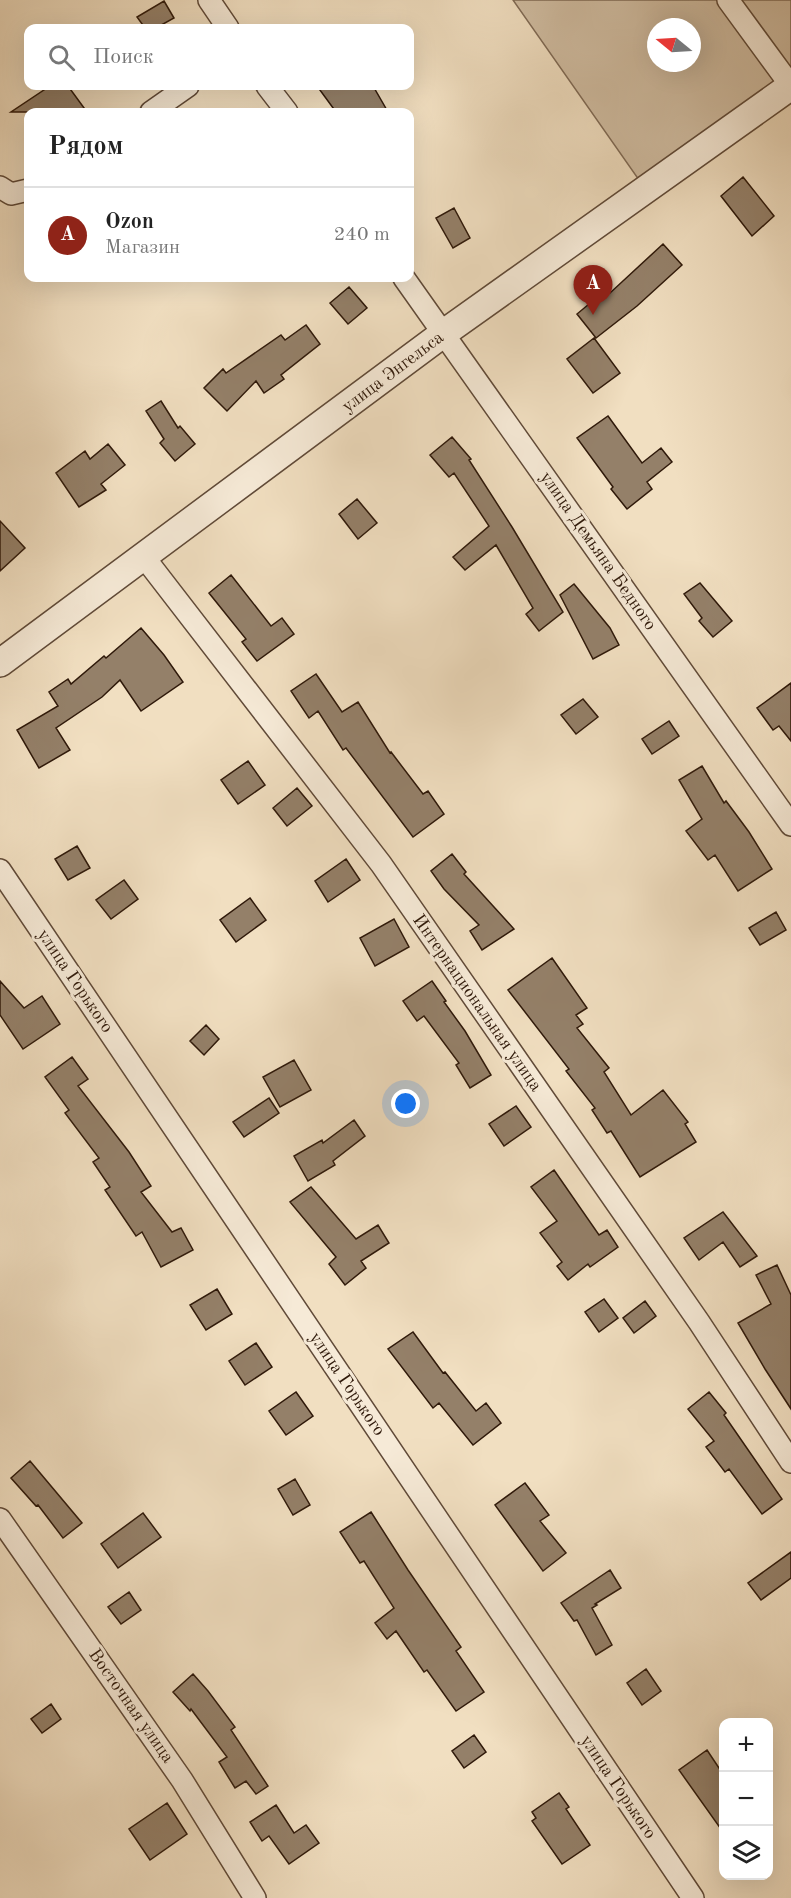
<!DOCTYPE html>
<html lang="ru">
<meta charset="utf-8">
<style>
body{margin:0;font-family:"Old Standard TT",serif;background:#f2f2f2;color:#222}
.controls{position:absolute;right:18px;bottom:18px;display:grid;overflow:hidden;border-radius:12px;box-shadow:0 6px 24px #0002}
.controls button{width:54px;height:54px;display:grid;place-items:center;padding:0;border:0;border-bottom:2px solid #e0e0e0;background:#fff;color:#222;font:30px sans-serif}
.compass{position:absolute;left:647px;top:18px;width:54px;height:54px;border-radius:50%;background:#fff;box-shadow:0 6px 24px #0002;rotate:288deg}
.you{position:absolute;left:406px;top:1104px;width:21px;height:21px;margin:-15px;border:4px solid #fff;border-radius:50%;background:#1a73e8;box-shadow:0 0 0 9px #1a73e833}
.badge{display:grid;place-items:center;width:39px;height:39px;border-radius:50%;background:#8f2418;color:#fff;font-size:20px;font-weight:700}
.pin{position:absolute;translate:-50% -50px;filter:drop-shadow(0 2px 3px #0008)}
.pin::after{content:'';position:absolute;top:32px;width:21px;height:18px;background:inherit;clip-path:polygon(0 0,100% 0,50% 100%)}
.list{margin:0;padding:0;list-style:none}
h2{display:flex;justify-content:space-between;align-items:center;height:78px;margin:0;padding:0 24px;font-size:26px}
h2 small{font-size:20px;font-weight:400;color:#767676}
.list li{display:grid;grid-template-columns:39px 1fr auto;gap:18px;align-items:center;box-sizing:border-box;height:96px;padding:0 24px;border-top:2px solid #e0e0e0}
.list b{display:block;font-size:22px;white-space:nowrap}
.list p{margin:0;font-size:20px;white-space:nowrap;color:#767676}
.list em{font-size:20px;font-style:normal;color:#767676}
.icon{flex:none;width:33px;height:33px;fill:none;stroke:currentColor;stroke-width:2;stroke-linecap:round;stroke-linejoin:round}
.map{position:relative;flex:none;width:791px;height:1898px;overflow:hidden}
.search{position:absolute;background:#fff;box-shadow:0 6px 24px #0002;left:24px;top:24px;width:390px;height:66px;display:flex;align-items:center;gap:15px;box-sizing:border-box;padding:0 21px;border-radius:12px;color:#767676;font-size:22px}
.panel{position:absolute;background:#fff;box-shadow:0 6px 24px #0002;left:24px;top:108px;width:390px;height:174px;border-radius:12px}
.map>svg:first-child{display:block}
</style>
<div class="map">
<svg width="791" height="1898" viewBox="0 0 791 1898">
<rect width="100%" height="100%" fill="#f1dfc1"/>
<filter id="stains"><feTurbulence type="fractalNoise" baseFrequency=".00333" numOctaves="4"/><feColorMatrix values="0 0 0 0 .2 0 0 0 0 .09 0 0 0 0 .02 0 0 0 .5 -.17"/></filter>
<radialGradient id="worn" r=".72"><stop offset=".6" stop-color="#630" stop-opacity="0"/><stop offset="1" stop-color="#630" stop-opacity=".3"/></radialGradient>
<path fill="#d0bda2" stroke="#806b56" stroke-width="1.5" fill-rule="evenodd" d="M513,0H791V86L646,190ZM656,27H692V63H656Z"/>
<path fill="#948069" stroke="#2f190a" stroke-width="1.5" d="M164,1L174,18L156,28H145L137,17Z
M50,86H68L87,112H11Z
M317,86H373L388,112H336Z
M743,177L774,216L752,236L721,196Z
M454,208L470,238L453,248L436,218Z
M663,244L682,265L637,306L596,338L577,314L607,289L610,293Z
M349,287L367,308L348,324L330,303Z
M306,325L320,344L281,375L284,379L264,393L256,381L227,411L204,388L223,369L226,373L281,335L285,340Z
M594,338L620,373L593,393L567,359Z
M161,401L178,428L180,426L195,444L175,461L160,443L164,439L146,411Z
M608,416L642,463L661,448L672,462L647,482L652,489L627,509L611,489L613,487L577,438Z
M452,437L471,459L469,460L512,527L563,612L539,631L526,614L533,608L496,545L465,570L453,557L489,526L454,473L449,477L430,455Z
M108,444L125,465L101,484L106,490L79,507L56,473L85,451L90,459Z
M357,499L377,523L358,539L339,514Z
M0,521L25,548L0,571Z
M231,575L271,626L282,618L294,634L257,661L242,642L246,639L209,593Z
M700,583L732,621L713,637L699,621L702,618L684,594Z
M574,584L610,628L619,645L593,659L560,595Z
M141,628L164,655L183,682L141,711L120,680L102,697L56,728L70,750L39,768L17,730L58,706L49,692L68,679L71,684L104,656L106,658Z
M316,674L342,712L358,702L390,753L391,752L423,794L428,791L444,814L413,837L346,748L343,750L318,711L309,718L291,691Z
M791,683V741L779,726L773,730L757,708Z
M583,699L598,717L576,734L561,715Z
M669,721L679,736L652,754L642,739Z
M248,761L265,785L238,804L221,780Z
M702,766L724,803L726,801L749,832L772,869L738,891L715,855L708,860L686,831L702,819L679,780Z
M297,788L312,806L287,826L273,808Z
M77,846L90,868L68,880L55,859Z
M452,854L466,872L464,874L514,929L482,950L470,931L479,925L444,889L431,871Z
M346,859L360,880L328,902L315,881Z
M124,880L138,899L111,919L96,900Z
M250,898L266,920L236,942L220,920Z
M776,912L786,930L760,945L749,928Z
M394,919L409,947L375,966L360,938Z
M552,958L587,1008L576,1015L583,1024L577,1028L609,1068L604,1072L631,1115L663,1090L688,1122L685,1124L696,1142L640,1177L611,1131L607,1133L592,1110L595,1108L566,1071L569,1069L508,990Z
M0,981L24,1008L42,996L60,1024L23,1049L0,1015Z
M432,981L446,1001L444,1002L465,1031L491,1075L470,1088L456,1065L459,1063L424,1016L417,1021L403,1001Z
M206,1025L219,1039L204,1055L190,1041Z
M72,1057L88,1079L78,1086L129,1152L151,1186L141,1192L172,1232L181,1228L193,1250L161,1267L142,1232L136,1236L105,1190L110,1187L93,1162L99,1158L65,1113L69,1110L45,1077Z
M294,1060L311,1090L280,1107L263,1077Z
M269,1098L279,1113L244,1137L233,1122Z
M516,1106L531,1127L504,1146L489,1124Z
M354,1120L365,1136L333,1161L335,1165L308,1181L294,1156L322,1140L323,1143Z
M554,1170L599,1235L607,1230L618,1247L590,1267L588,1264L568,1280L557,1266L562,1262L540,1233L557,1221L531,1187Z
M311,1187L356,1239L378,1225L389,1243L361,1261L366,1268L345,1285L329,1264L336,1257L290,1202Z
M723,1212L757,1256L740,1267L723,1242L699,1260L684,1238Z
M777,1265L791,1295V1409L765,1369L738,1323L771,1304L756,1275Z
M217,1289L232,1314L206,1330L190,1305Z
M604,1299L618,1318L599,1332L585,1312Z
M645,1301L656,1316L634,1333L623,1318Z
M413,1332L443,1373L445,1372L476,1411L486,1403L501,1423L473,1445L439,1403L433,1408L388,1349Z
M256,1343L272,1367L245,1385L229,1361Z
M296,1392L313,1416L286,1435L269,1411Z
M709,1392L726,1413L724,1415L782,1499L762,1514L729,1469L725,1472L706,1447L714,1441L688,1409Z
M30,1461L82,1523L63,1538L38,1505L36,1506L11,1478Z
M295,1479L310,1505L293,1515L278,1489Z
M525,1483L549,1515L540,1521L566,1553L543,1571L495,1505Z
M371,1512L408,1570L461,1647L456,1651L484,1692L456,1711L427,1670L424,1672L396,1631L387,1639L375,1623L394,1608L364,1561L360,1563L340,1532Z
M143,1513L161,1537L118,1568L101,1544Z
M791,1552V1578L761,1600L748,1583Z
M610,1570L621,1588L595,1604L597,1605L592,1608L612,1645L596,1655L577,1620L574,1621L561,1603Z
M129,1592L141,1610L121,1624L108,1607Z
M646,1669L661,1691L642,1705L627,1683Z
M193,1674L208,1691L235,1727L231,1730L268,1786L256,1794L246,1781L235,1788L219,1762L227,1757L191,1709L190,1711L173,1692Z
M51,1704L61,1719L42,1733L31,1719Z
M474,1735L486,1752L464,1768L452,1751Z
M707,1750L723,1774V1832L679,1770Z
M559,1793L569,1807L566,1809L590,1845L562,1864L532,1821L536,1818L532,1812Z
M167,1803L187,1834L150,1860L129,1829Z
M276,1805L294,1833L306,1825L319,1843L289,1864L269,1836L262,1841L250,1822Z"/>
<g fill="none" stroke-linecap="round" stroke-linejoin="round">
<g stroke="#604a38" stroke-width="24">
<path id="minor" d="M209,0L228,28
M728,0L791,86
M267,86L287,112
M151,112L188,86
M0,187L11,194L28,190
M404,278L791,825
M144,557L381,864L699,1322L791,1462
M0,870L693,1898
M0,1519L182,1780L255,1898"/>
</g>
<g stroke="#604a38" stroke-width="30">
<path id="tertiary" d="M0,663L444,333L791,86"/>
</g>
<use href="#minor" stroke="#f6ead7" stroke-width="21"/>
<use href="#tertiary" stroke="#f6ead7" stroke-width="27"/>
</g>
<g text-anchor="middle" dominant-baseline="central" stroke-width="6" stroke-linejoin="round" paint-order="stroke">
<g font-size="18" fill="#2f190a" stroke="#f6ead7">
<text transform="translate(393 372) rotate(-37)">улица Энгельса</text>
<text transform="translate(598 551) rotate(55)">улица Демьяна Бедного</text>
<text transform="translate(75 981) rotate(56)">улица Горького</text>
<text transform="translate(477 1003) rotate(55)">Интернациональная улица</text>
<text transform="translate(347 1384) rotate(56)">улица Горького</text>
<text transform="translate(131 1706) rotate(55)">Восточная улица</text>
<text transform="translate(618 1787) rotate(56)">улица Горького</text>
</g>
</g>
<rect width="100%" height="100%" filter="url(#stains)"/>
<rect width="100%" height="100%" fill="url(#worn)"/>
</svg>
<div class="controls">
<button>+</button>
<button>−</button>
<button><svg class="icon" aria-label="layers" viewBox="0 0 24 24"><path d="M12 4l9 5-9 5-9-5zM3 14l9 5 9-5"/></svg></button>
</div>
<svg class="compass" viewBox="-18 -18 36 36"><path d="M0-13l5 13h-10z" fill="#e53935"/><path d="M0 13l5-13h-10z" fill="#767676"/></svg>
<div class="you"></div>
<div class="pin badge" style="left:593px;top:315px">A</div>
<div class="search"><svg class="icon" aria-label="search" viewBox="0 0 24 24"><circle cx="10" cy="10" r="6"/><path d="M15 15l6 6"/></svg>Поиск</div>
<section class="panel">
<h2>Рядом<small></small></h2>
<ul class="list">
<li><span class="badge">A</span><div><b>Ozon</b><p>Магазин</p></div><em>240 m</em></li>
</ul>
</section>
</div>
